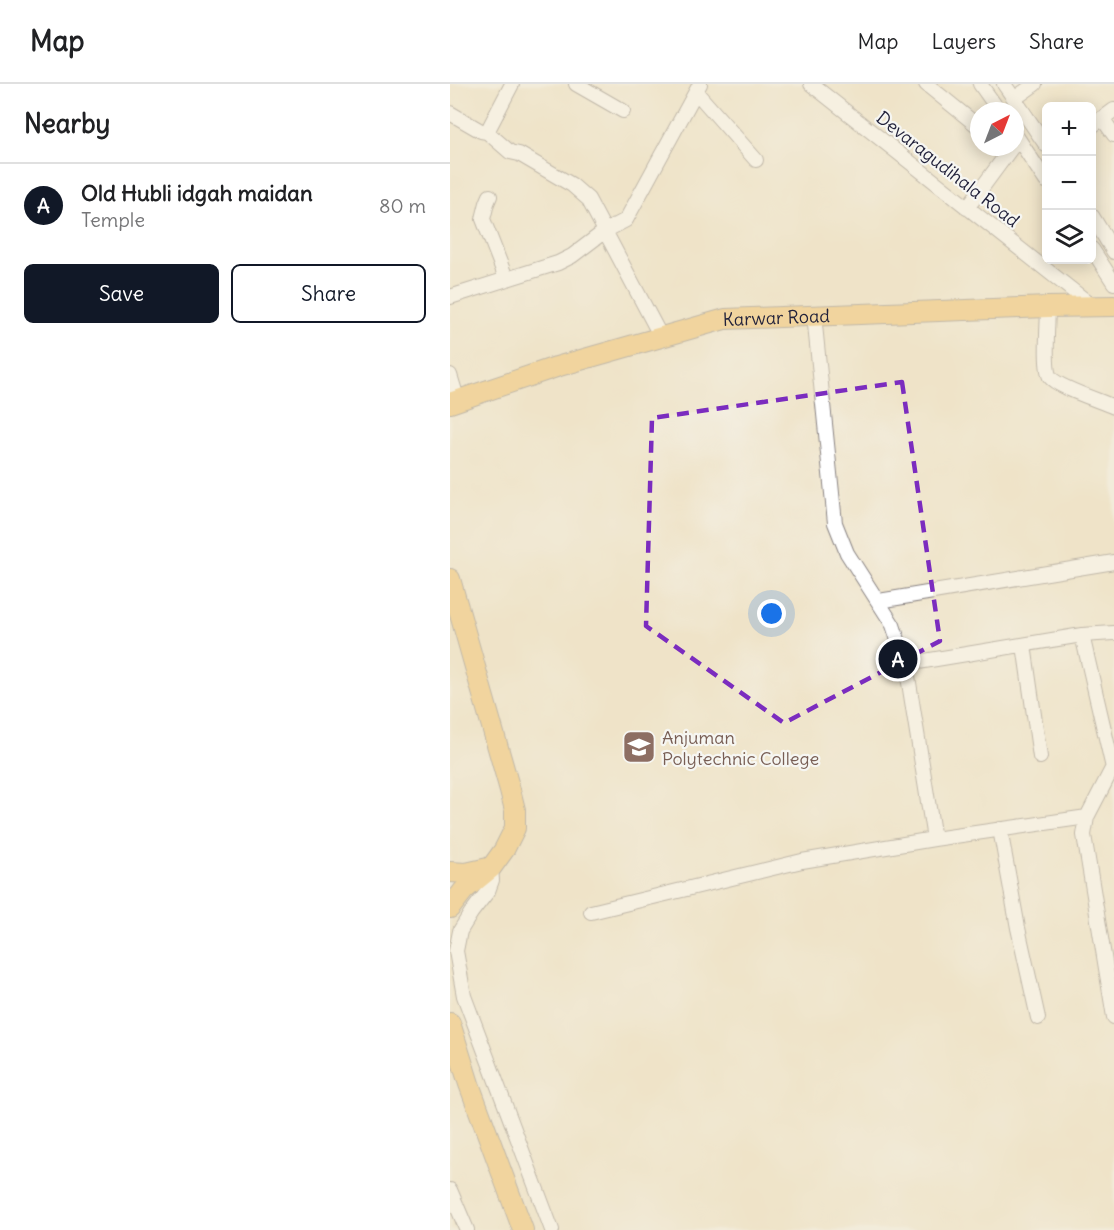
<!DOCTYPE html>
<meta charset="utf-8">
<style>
body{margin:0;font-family:Delius,sans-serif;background:#f6f6f6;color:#202124}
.controls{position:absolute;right:18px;top:18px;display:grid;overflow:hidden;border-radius:9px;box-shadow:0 3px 15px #0003}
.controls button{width:54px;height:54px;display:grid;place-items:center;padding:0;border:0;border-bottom:2px solid #e0e0e0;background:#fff;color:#202124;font:30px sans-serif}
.compass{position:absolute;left:520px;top:18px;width:54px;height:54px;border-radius:50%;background:#fff;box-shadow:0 3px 15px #0003;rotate:42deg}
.you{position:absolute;left:322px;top:530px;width:21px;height:21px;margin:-15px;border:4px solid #fff;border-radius:50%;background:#1a73e8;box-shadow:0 0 0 9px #1a73e833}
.badge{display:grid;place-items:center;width:39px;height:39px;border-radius:50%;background:#111827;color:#fff;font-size:20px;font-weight:700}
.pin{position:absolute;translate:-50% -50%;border:3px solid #fff;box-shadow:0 2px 6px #0006}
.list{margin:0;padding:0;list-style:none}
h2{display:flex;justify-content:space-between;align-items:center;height:78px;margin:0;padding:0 24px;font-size:26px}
h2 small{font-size:20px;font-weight:400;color:#757577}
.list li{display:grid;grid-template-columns:39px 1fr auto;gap:18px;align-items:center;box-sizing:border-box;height:84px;padding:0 24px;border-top:2px solid #e0e0e0}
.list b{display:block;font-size:22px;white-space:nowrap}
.list p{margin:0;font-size:20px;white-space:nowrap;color:#757577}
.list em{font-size:20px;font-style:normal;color:#757577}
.actions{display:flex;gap:12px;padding:18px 24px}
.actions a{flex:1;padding:14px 0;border:2px solid #111827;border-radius:9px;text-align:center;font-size:21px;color:#111827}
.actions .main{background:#111827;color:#fff}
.icon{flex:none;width:33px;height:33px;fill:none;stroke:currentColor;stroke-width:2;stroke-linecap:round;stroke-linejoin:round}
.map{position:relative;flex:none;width:664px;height:1146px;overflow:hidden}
header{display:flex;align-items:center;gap:36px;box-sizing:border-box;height:84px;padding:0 30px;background:#fff;border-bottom:2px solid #e0e0e0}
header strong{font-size:28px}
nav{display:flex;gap:33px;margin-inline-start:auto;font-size:21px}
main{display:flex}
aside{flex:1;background:#fff}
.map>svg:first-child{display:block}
</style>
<header>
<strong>Map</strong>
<nav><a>Map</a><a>Layers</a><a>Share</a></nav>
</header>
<main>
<aside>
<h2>Nearby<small></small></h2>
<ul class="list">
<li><span class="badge">A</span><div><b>Old Hubli idgah maidan</b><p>Temple</p></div><em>80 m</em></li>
</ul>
<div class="actions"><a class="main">Save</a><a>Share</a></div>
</aside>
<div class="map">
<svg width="664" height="1146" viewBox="0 0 664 1146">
<rect width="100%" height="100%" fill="#f6f6f2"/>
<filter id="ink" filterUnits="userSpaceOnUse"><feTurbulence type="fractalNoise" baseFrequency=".0167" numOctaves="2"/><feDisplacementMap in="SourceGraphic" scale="12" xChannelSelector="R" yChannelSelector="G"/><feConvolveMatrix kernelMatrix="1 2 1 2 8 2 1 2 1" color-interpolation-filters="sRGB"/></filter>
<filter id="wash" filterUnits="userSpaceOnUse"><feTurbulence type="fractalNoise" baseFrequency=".008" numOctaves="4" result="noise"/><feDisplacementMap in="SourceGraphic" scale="24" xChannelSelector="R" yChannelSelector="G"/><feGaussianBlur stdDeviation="1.35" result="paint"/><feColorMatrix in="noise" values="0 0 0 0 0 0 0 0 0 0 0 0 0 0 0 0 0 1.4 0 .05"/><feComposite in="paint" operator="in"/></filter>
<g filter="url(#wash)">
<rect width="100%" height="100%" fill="#efe3c8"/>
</g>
<g filter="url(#ink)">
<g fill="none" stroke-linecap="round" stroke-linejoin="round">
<g stroke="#888282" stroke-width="16">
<path id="minor" d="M126,0L173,27
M361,0L641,221
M476,0L529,43
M530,0L549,27
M554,0L596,61
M246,8L306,76
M564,15L585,0
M0,29L31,47L37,48L60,68L69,70L122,101L138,115L155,147L122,172L108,179L0,213
M652,34L664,51
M642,42L664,26
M37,48L62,0
M565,50L596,97
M40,112L37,119L33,135L56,194
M517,124L562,63
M642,132L664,168
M642,165L664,199
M598,223C598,236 594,284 600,293C607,303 651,317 664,323
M364,231L385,439L397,469L443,541L456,580L484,755
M211,253L155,147L176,136L250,0
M0,291L8,317
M429,517L664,478
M632,551L663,684
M574,561L590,673
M456,580L632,551L664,549
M664,681L637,733L634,751L664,933
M550,745L568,844L588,934
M41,784L42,796L38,807L21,829L10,847L6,867L14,912L102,1146
M141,828L352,777L484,755L637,733
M0,1106L17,1146"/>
</g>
<g stroke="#888282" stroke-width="22">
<g id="highway">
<path id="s1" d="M0,319L106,283L275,235L598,223L664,222"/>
<path d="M0,495L60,706L65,726V744L54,766L41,784L14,806L0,824"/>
<path d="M0,788L16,789L38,784"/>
<path d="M0,939L19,1000L73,1146"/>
</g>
</g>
<use href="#minor" stroke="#fff" stroke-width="14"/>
<use href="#highway" stroke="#f3c26a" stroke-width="20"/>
</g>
</g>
<path d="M0 0H664V1146H0ZM452,298L490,557L334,639L196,542L202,334Z" fill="#efe3c8" fill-opacity=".55" fill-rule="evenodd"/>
<path fill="none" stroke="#7b2cbf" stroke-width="4.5" stroke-dasharray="12 8" stroke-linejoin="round" d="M452,298L490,557L334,639L196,542L202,334Z"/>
<defs>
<g id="university-square" transform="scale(1.725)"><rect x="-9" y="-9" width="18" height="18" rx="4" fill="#8d6e63" stroke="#f6f6f2"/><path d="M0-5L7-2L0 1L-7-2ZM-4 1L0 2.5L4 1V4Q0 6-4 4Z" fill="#fff"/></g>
</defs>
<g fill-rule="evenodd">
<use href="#university-square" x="189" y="663"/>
</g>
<g text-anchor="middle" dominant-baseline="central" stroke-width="4.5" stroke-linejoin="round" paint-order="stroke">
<g font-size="18" fill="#22223b" stroke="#f6f6f2">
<text transform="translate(498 85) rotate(38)">Devaragudihala Road</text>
<text stroke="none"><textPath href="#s1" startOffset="339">Karwar Road</textPath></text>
</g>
<g font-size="18" fill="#785e54" stroke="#f6f6f2" text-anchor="start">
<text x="212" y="653">Anjuman<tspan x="212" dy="21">Polytechnic College</tspan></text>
</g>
</g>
</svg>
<div class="controls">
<button>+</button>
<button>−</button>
<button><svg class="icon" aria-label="layers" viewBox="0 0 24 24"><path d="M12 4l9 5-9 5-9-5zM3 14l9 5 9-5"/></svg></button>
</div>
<svg class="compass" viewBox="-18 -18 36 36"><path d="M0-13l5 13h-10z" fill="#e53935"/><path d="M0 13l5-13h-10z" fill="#757577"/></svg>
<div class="you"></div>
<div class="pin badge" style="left:448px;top:575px">A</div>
</div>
</main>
